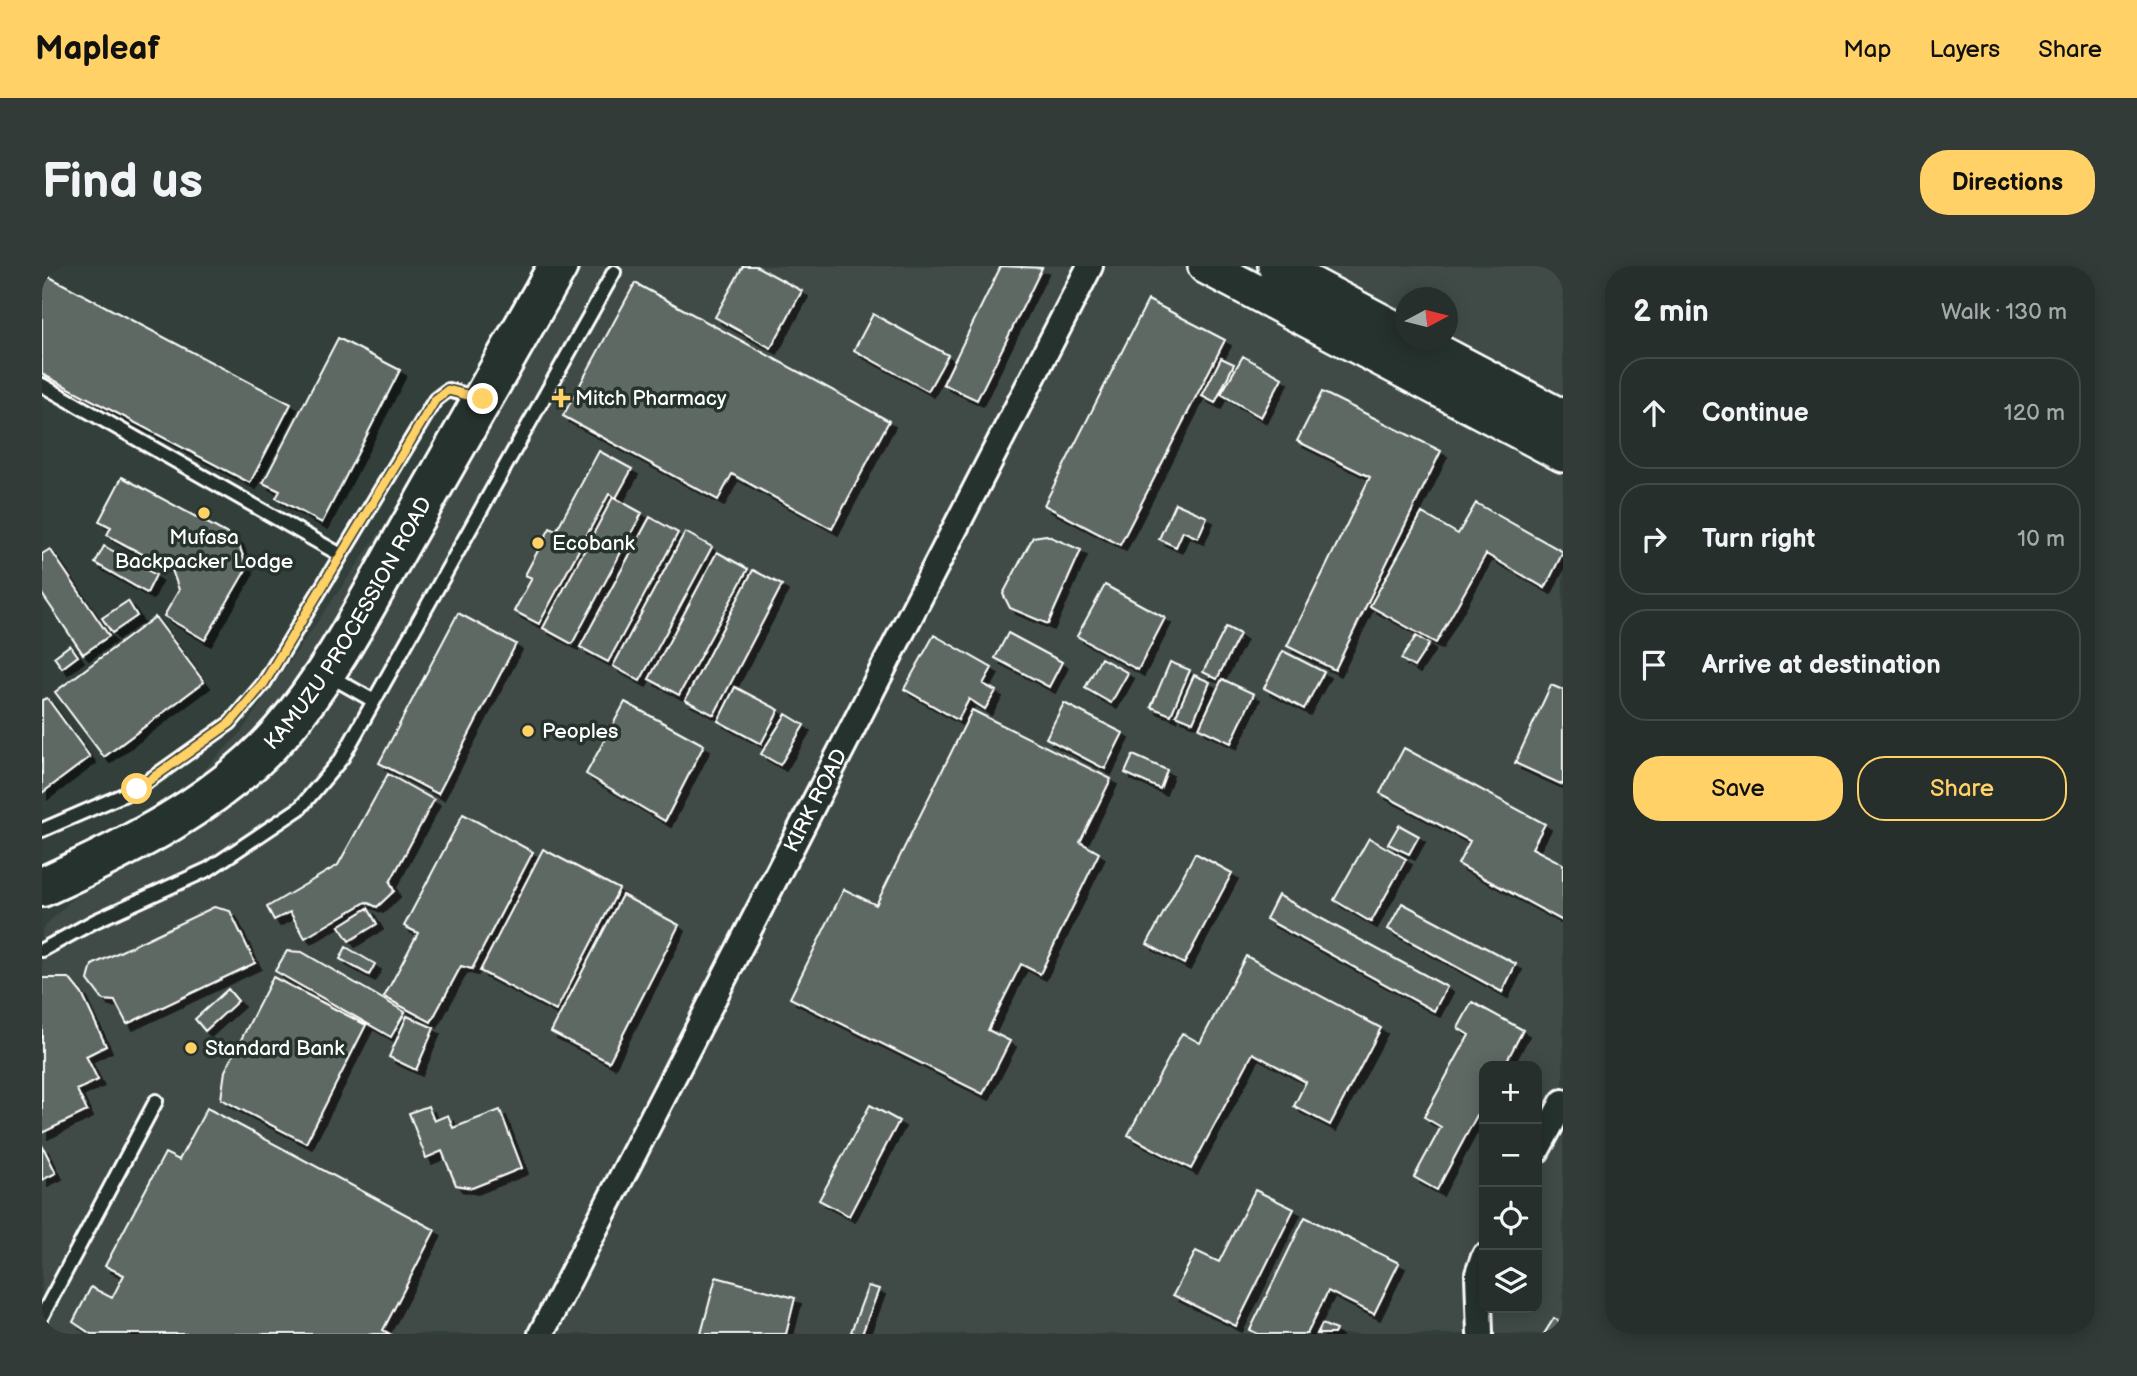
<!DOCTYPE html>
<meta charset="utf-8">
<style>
body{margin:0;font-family:"Balsamiq Sans",sans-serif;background:#323b38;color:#f1f3f6}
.controls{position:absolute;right:21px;bottom:21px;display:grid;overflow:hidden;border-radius:14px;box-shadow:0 4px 18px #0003}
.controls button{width:63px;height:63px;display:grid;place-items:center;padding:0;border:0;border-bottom:2px solid #424a48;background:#262f2c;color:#f1f3f6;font:35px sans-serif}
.compass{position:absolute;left:1353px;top:21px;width:63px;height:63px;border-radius:50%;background:#262f2c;box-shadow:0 4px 18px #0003;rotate:83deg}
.stop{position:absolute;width:21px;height:21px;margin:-16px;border:5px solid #ffd166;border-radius:50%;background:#fff}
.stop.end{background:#ffd166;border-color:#fff;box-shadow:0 2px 7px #0008}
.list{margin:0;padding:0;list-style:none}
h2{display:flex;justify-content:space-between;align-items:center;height:91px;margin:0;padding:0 28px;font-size:30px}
h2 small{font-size:23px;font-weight:400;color:#a4a9a9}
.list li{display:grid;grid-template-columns:46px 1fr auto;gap:21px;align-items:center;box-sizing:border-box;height:112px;margin:0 14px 14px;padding:0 14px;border:2px solid #424a48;border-radius:28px}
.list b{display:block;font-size:26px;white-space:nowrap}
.list em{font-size:23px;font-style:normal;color:#a4a9a9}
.actions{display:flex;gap:14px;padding:21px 28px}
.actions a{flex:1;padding:16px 0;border:2px solid #ffd166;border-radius:28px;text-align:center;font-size:24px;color:#ffd166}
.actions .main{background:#ffd166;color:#111}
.icon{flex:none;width:38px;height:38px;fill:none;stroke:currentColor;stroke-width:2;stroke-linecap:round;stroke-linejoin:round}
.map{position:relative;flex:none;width:1521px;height:1068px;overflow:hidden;border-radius:28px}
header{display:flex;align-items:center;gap:42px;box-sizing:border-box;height:98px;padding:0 35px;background:#ffd166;color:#111}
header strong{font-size:33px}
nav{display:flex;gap:38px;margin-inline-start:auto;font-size:24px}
.intro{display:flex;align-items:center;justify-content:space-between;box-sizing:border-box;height:168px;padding:0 42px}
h1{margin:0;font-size:49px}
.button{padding:18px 32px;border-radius:28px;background:#ffd166;color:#111;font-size:24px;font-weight:700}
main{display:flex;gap:42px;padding:0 42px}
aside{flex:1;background:#262f2c;border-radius:28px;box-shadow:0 4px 18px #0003}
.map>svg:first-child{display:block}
</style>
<header>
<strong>Mapleaf</strong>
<nav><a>Map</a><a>Layers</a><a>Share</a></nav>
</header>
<div class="intro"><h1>Find us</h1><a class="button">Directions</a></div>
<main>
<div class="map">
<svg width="1521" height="1068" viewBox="0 0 1521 1068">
<defs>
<filter id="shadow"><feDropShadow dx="6" dy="6" stdDeviation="0" flood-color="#0009"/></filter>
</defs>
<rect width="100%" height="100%" fill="#333f3a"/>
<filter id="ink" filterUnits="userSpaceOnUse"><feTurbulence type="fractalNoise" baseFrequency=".0143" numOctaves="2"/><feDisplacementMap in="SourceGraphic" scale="14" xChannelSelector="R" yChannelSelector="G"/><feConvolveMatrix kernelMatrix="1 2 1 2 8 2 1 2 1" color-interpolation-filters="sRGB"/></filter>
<g filter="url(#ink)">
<path fill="#404c47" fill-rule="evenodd" d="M522,0H1521V1068H0V663L197,469ZM1364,32H1406V74H1364ZM1442,800H1495V1042H1442Z"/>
<path fill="#5f6964" stroke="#fff" stroke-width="2" filter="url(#shadow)" d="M701,0H714L760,25L729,82L673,51Z
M959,0L1000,2L935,134L901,118Z
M0,7L249,138L208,217L0,108Z
M593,17L847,155L790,263L690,208L676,234L521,150Z
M1106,34L1183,74L1078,279L1002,239Z
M831,48L906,89L886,125L812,84Z
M296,72L358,104L280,257L234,232L238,225L221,217Z
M1201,90L1240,112L1219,151L1179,128Z
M1179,92L1192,98L1173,137L1160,130Z
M1280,126L1399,185L1293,404L1245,380L1328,211L1255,175Z
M557,185L590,203L574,232L567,228L497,358L472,345L490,312L483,309L508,262L514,265Z
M80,211L195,273L205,302L163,374L122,350L137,324L130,304L65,269L69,261L57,255Z
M571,231L600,247L530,378L501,362Z
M1133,237L1165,251L1156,272L1141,265L1134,281L1117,273Z
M1434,237L1521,286L1503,322L1444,288L1394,377L1328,340L1380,247L1416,268Z
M608,251L636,267L566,396L538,381Z
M643,266L670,281L598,415L571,400Z
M1004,269L1039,284L1006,358L968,342L961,328L991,271Z
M62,280L114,309L105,327L53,297Z
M8,283L67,370L41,388L0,328V288Z
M675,286L706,303L637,429L607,413Z
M711,304L740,319L672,449L643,434Z
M1063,319L1123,352L1096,404L1035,370Z
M86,335L95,350L70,367L60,352Z
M416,347L474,378L396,528L337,497Z
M113,351L162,416L62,491L13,426Z
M1184,361L1198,368L1175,413L1161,406Z
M966,367L1020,396L1007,421L953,392Z
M892,369L950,402L941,418L954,425L943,443L927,433L916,454L862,423Z
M1374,370L1387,378L1372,401L1359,393Z
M28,379L36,390L20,402L12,391Z
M1241,385L1282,406L1262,443L1222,422Z
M1059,392L1086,407L1069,437L1043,422Z
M1128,396L1148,404L1129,449L1109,441Z
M1152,409L1168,416L1151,456L1134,449Z
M1180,413L1212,428L1189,477L1157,462Z
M1509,419L1521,424V519L1473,497Z
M693,421L737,444L719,478L676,455Z
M5,432L48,491L0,527V434Z
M583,436L662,479L623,555L544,508Z
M1022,437L1081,467L1063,503L1004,472Z
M930,444L1069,513L1038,576L1057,587L998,708L979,698L946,764L968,775L941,828L748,732L802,623L834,639Z
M744,448L762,459L738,499L719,488Z
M1362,482L1503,558L1490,582L1521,598V655L1416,598L1428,575L1338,527Z
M1091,489L1125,504L1118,523L1083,507Z
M346,508L392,534L348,616L352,625L335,641L324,636L263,672L248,646L232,654L225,641L296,599Z
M421,548L491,586L430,703L419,700L389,756L342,731L376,667L362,660Z
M1357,559L1377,570L1367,588L1346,578Z
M1327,572L1364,593L1329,656L1292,634Z
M501,583L577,623L514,745L438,705Z
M1153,587L1190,607L1142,698L1105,678Z
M580,629L637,659L567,796L509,766Z
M1236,629L1405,721L1392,745L1224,653Z
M1360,637L1474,698L1460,726L1346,663Z
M172,641L188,645L213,697L85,758L73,735L61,734L46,714L50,699Z
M326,642L335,658L307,675L297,660Z
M304,681L333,698L327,709L298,693Z
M245,685L260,686L363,746L349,771L233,705Z
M1204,690L1339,762L1288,859L1252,840L1264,816L1211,787L1149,903L1086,869L1140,767L1158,777Z
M231,711L324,759L264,877L179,833L183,805Z
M0,712H27L40,728L64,780L44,790L56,814L35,824L45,845L0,867Z
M186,723L196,735L163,765L153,753Z
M1430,736L1481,764L1462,800H1442V836L1395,924L1372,911L1399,861L1382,851L1427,769L1416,762Z
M365,750L392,762L374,804L347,791Z
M828,839L857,855L807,950L777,934Z
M386,840L392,855L406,849L411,862L458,844L480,902L430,922L414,919L400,885L384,892L367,847Z
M165,842L393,964L341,1064L348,1068H49L31,1056L49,1021L70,1032L82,1009L63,1000L123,887L137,894Z
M0,879L14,907L0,914Z
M1213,924L1252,943L1194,1060L1131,1029L1154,985L1177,996Z
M1263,951L1357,997L1332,1048L1286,1025L1265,1068H1216L1208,1064Z
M674,1011L753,1032L744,1068H659Z
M826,1020L837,1023L820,1068H814L809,1066Z
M1512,1052L1521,1058V1068H1502Z
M1280,1058L1294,1064L1292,1068H1275Z"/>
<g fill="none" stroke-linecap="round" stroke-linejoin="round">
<g stroke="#fff" stroke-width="18">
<path id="lane" d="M0,119L299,289
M286,409L332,435
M0,564L95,523L188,457L222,417L393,134L406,124L437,132
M0,684L53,655L167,603L258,542L300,492L572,6
M0,1050L114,835"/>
</g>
<g stroke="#fff" stroke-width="30">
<g id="street">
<path d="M1495,884L1521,836"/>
<path id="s1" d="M499,1068L1048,0"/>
<path d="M1438,1068L1436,1008L1442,991"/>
</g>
</g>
<g stroke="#fff" stroke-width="40">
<path id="secondary" d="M1164,0L1521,188
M1234,0L1364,69
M1373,74L1521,152"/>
</g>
<g stroke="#fff" stroke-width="44">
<g id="highway">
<path id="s2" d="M0,621C85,582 176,538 239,466C289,408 324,339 361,273C413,182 464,91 516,0"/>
</g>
</g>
<use href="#lane" stroke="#26332d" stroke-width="12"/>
<use href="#street" stroke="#26332d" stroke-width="24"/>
<use href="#secondary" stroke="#26332d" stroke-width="35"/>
<use href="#highway" stroke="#26332d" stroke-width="38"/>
</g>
</g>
<g fill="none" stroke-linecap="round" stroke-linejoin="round" filter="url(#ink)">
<path stroke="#ffd166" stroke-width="9" d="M95,523L188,457L222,417L393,134L406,124L441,133"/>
</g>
<g fill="#ffd166" stroke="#26332d" stroke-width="2.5">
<path d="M515.5 121.5h7v7h7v7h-7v7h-7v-7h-7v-7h7z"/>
<circle cx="162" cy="247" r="7"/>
<circle cx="496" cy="277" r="7"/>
<circle cx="486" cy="465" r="7"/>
<circle cx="149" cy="782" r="7"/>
</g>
<g text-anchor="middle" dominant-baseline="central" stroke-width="7" stroke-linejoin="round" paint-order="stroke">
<g font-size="21" fill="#fff" stroke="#26332d" text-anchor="start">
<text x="533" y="132">Mitch Pharmacy</text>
<text x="162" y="271" text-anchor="middle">Mufasa<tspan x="162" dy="24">Backpacker Lodge</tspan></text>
<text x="510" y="277">Ecobank</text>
<text x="500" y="465">Peoples</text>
<text x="163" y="782">Standard Bank</text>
</g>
<g font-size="21" fill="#fff" stroke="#26332d">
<text stroke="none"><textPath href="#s2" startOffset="415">KAMUZU PROCESSION ROAD</textPath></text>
<text stroke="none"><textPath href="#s1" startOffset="600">KIRK ROAD</textPath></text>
</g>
</g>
</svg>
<div class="controls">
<button>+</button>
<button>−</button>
<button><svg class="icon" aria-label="locate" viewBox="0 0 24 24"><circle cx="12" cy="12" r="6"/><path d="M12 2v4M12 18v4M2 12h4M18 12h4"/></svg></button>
<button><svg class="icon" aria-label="layers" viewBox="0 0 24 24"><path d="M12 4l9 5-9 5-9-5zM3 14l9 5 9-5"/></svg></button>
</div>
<svg class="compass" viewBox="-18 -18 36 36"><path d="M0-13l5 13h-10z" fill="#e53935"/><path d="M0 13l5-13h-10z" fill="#a4a9a9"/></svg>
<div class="stop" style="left:95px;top:523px"></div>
<div class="stop end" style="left:441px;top:133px"></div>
</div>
<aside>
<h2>2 min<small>Walk · 130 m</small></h2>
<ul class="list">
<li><svg class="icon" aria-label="ahead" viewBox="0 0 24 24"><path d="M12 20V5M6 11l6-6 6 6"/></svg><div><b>Continue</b></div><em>120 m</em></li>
<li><svg class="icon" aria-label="right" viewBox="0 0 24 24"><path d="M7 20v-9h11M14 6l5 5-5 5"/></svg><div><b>Turn right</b></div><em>10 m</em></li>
<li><svg class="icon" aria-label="arrive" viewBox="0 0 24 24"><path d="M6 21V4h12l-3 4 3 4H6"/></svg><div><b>Arrive at destination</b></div></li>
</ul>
<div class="actions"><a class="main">Save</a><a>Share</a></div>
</aside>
</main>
